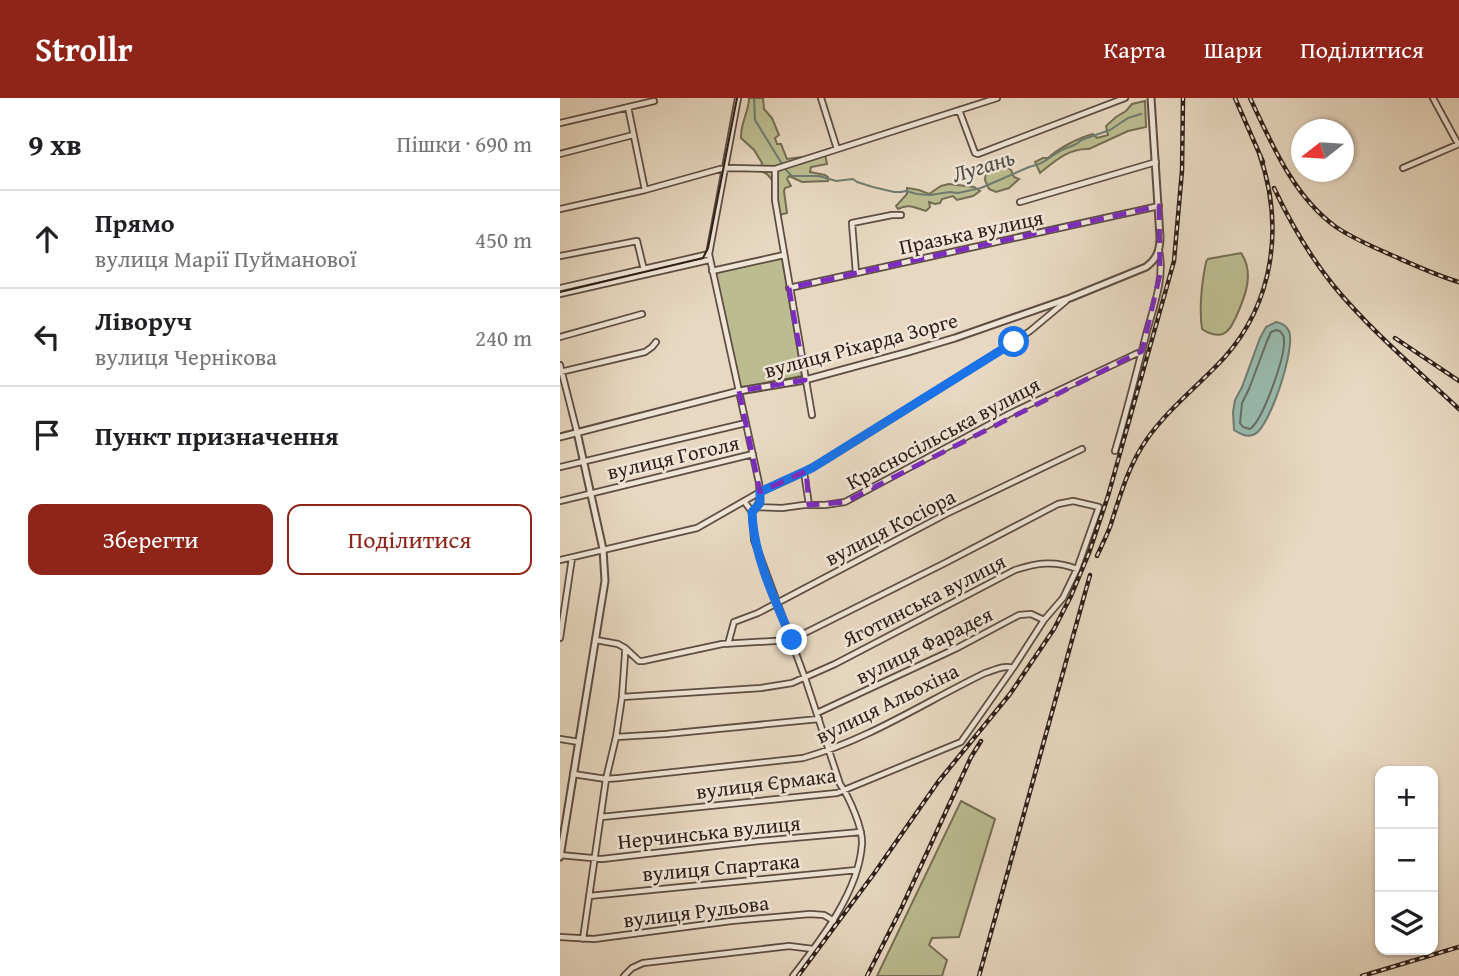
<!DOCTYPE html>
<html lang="uk">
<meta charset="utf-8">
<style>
body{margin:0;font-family:"Gentium Book Plus",serif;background:#f2f2f2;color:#202124}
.controls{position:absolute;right:21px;bottom:21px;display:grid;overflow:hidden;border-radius:14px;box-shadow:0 2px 5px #0004}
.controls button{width:63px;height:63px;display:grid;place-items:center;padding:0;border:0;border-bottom:2px solid #e0e0e0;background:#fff;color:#202124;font:35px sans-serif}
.compass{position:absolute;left:731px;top:21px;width:63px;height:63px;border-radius:50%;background:#fff;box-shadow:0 2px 5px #0004;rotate:253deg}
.stop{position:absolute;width:21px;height:21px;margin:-16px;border:5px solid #1a73e8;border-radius:50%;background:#fff}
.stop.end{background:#1a73e8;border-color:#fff;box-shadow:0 2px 7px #0008}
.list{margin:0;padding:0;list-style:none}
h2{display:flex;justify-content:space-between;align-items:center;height:91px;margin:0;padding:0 28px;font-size:30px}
h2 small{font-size:23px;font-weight:400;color:#757577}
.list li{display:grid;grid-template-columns:46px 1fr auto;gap:21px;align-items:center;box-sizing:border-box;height:98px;padding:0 28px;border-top:2px solid #e0e0e0}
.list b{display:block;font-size:26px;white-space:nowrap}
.list p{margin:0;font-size:23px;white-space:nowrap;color:#757577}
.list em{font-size:23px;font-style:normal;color:#757577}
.actions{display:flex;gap:14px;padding:21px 28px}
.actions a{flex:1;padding:16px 0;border:2px solid #8f2418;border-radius:14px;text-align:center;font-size:24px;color:#8f2418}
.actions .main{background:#8f2418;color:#fff}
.icon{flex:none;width:38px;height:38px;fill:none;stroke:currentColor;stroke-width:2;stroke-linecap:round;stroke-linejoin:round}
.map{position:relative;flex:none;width:899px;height:878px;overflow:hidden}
header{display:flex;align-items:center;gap:42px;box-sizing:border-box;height:98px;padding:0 35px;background:#8f2418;color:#fff}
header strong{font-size:33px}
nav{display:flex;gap:38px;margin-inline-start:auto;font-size:24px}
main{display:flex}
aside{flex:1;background:#fff}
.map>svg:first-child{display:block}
</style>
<header>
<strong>Strollr</strong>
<nav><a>Карта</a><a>Шари</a><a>Поділитися</a></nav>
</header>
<main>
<aside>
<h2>9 хв<small>Пішки · 690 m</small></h2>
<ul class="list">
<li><svg class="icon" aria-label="ahead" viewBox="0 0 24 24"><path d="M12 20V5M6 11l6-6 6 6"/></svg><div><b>Прямо</b><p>вулиця Марії Пуйманової</p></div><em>450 m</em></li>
<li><svg class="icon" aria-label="left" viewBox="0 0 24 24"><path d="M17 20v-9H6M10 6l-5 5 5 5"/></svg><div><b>Ліворуч</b><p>вулиця Чернікова</p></div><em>240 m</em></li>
<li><svg class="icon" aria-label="arrive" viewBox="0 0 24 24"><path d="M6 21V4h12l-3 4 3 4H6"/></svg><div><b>Пункт призначення</b></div></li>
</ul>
<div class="actions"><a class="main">Зберегти</a><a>Поділитися</a></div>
</aside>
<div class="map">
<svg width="899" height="878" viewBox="0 0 899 878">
<rect width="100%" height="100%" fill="#e8d8c1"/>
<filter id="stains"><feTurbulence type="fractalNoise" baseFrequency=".00286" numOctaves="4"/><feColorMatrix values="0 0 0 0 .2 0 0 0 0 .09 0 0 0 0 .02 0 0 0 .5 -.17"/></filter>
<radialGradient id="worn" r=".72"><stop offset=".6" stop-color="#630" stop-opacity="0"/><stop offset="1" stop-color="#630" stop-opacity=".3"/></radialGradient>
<path fill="#bbbd90" stroke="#756e54" stroke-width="2" d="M189,0H203L204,11L212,20L219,37L215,40L217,46H221L227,61L242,59L245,61L265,56L267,66L251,69L250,74L265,77L268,79V83L242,84L229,78L227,81L231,88L225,90L224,93L227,115L219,117C217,102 218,79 201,73V69L202,65L194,52L181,40C180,26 189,14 189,0Z
M585,3L586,29L568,33L529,51C509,50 495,63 480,75L475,64L483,60H488C499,50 518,40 533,36L537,40L548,37L546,28L556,19L566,13L572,6Z
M446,68L451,72L454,79L459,81L449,90L436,94L429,91L425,82L426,74L439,69Z
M389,86L414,89L420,93L413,98L397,102L393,98L382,101L380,105L375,106L369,104L370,109L366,113C355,110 349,105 338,111L336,108L347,96V90L359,92L369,96L381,88Z
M681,155C695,175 685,199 676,219C673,225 670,233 663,236C656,238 647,235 642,231C639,210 642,184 646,164L648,161Z
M222,159L242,278L181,290L154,174Z
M401,703L435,721L399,839L372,840L369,847L387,862L382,878H317Z"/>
<path fill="#98baae" stroke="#6e7c72" stroke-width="2" d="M716,224C722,225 726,227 729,233C736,250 710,328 695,336C687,340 680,336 674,332L673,314L675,302L682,289L700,240L706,229Z"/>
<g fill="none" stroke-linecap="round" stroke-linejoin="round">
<path stroke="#646c64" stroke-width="2" d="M716,232L720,233C723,237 724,237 724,243C725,259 703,322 690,331L683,329L680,325L682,305L689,291L707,243L711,234Z"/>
<path stroke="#6e7c72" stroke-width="2" d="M194,0L195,22L222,66
M225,71L232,78H259L276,83L293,81L297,84L313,89L334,94H341L346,93L357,96L370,97L390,94L398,95L421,90L469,69C485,66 487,60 500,53C508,48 515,49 521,42L550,32L568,20L581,16"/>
<g stroke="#5d4d43" stroke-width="8">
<path id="minor" d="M178,0L149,156L199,385L200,400L197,409
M261,0L277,51
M873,0L898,46
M68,9L85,92
M399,12L415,55L418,56L565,0
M0,25L94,3
M0,56L73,37
M843,70L899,46
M215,71V102L252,317
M460,104L596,64
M0,111L85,92L160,71L172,70L215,71L437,0
M0,158L77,143L84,172
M152,173L224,157
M296,175L292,125L332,117H341
M0,190L149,156
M229,190L599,108
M0,196L149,162
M0,239L82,216
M0,267L17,334
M0,274L85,254L92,249L96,244
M555,353C567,313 577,273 587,233C594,208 605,178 599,153
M0,369L186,325
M244,374L249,407
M0,403L193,356
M184,403L192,414L194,442L245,580L280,686C289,699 303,730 302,746C299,793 261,842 233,878
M192,414L197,409L222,410L244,407H265L285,404L449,316L582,253
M0,462L137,430L200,394L244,374L262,364L454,244L470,233L506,203
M0,540L12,460
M168,546L174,524L198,515L386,416L522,351
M62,599L201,590L232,585L275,566L455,472C477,465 494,462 517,471
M257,615L397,550L459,517L471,516L484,522
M56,639L106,636L259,621
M0,641L19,644
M13,676L46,681L59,680L243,660C308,642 365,604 425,575C435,572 443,567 453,570
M41,719L277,695L401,644L453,570L484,522L503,500L517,471L539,409L513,403L498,406L385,465L231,542L162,546L83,563H79L65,550
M0,757L42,761L199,743L301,734
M29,798L297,772
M0,839L34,841L171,823L250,816L264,817L274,823
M23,841L46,681L56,639L62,599L65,557V550L58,546L36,542
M64,878L72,870L83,865L229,848L253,851"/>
</g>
<g stroke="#5d4d43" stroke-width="9">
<path id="tertiary" d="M0,339L179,293L245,282L348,254L395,240L510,200L586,169C597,161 600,152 600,139L591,0
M0,759L45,483L43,451L17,334"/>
</g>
<use href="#minor" stroke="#f0e6d7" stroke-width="4.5"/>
<use href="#tertiary" stroke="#f0e6d7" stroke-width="5"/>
<path stroke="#2f1f19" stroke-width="2" d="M0,194L143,160L148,150L177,0"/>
<g stroke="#2f1f19" stroke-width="4.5">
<path id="rail" d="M675,0L703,64
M690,0C712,46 733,98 776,129C792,140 811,148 829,156C852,166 875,177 899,184
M714,90C730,124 749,157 773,187C809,231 857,272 899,311
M835,240L899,283
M537,458C541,449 546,439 550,429C560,398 568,368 587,341C608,311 639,287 664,260C715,203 724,126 699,55
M238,878L313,777L378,684L450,596L494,531L511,498L529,455L548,398L614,163L622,73L623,0
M307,878L341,811L411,659L421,643
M419,878L530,477
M802,878L899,849"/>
</g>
<use href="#rail" stroke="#f0e6d7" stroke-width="2" stroke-dasharray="5" stroke-linecap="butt"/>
</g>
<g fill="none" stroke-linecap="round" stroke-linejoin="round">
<path stroke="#1a73e8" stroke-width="9" d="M232,542C215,503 193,456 192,414L200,405V394L252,370L454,244"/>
</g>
<path fill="none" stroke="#7b2cbf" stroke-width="5" stroke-dasharray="14 9" stroke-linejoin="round" d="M599,108L600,176L582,253L285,404L249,407L246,373L200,394L179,293L245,282L229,190Z"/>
<g text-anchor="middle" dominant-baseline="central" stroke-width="5" stroke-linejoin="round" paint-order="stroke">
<g font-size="21" fill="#2f1f19" stroke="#f0e6d7">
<text transform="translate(411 134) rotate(-12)">Празька вулиця</text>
<text transform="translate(301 247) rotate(-15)">вулиця Ріхарда Зорге</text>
<text transform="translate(383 335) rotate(-28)">Красносільська вулиця</text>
<text transform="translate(113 359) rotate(-13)">вулиця Гоголя</text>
<text transform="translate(330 429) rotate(-27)">вулиця Косіора</text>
<text transform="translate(364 502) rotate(-27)">Яготинська вулиця</text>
<text transform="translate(364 547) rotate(-26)">вулиця Фарадея</text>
<text transform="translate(327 605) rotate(-26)">вулиця Альохіна</text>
<text transform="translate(206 685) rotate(-7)">вулиця Єрмака</text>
<text transform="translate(149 734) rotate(-6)">Нерчинська вулиця</text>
<text transform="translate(161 769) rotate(-5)">вулиця Спартака</text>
<text transform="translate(136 813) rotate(-7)">вулиця Рульова</text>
</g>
<g font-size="23" font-style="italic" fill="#4e4e46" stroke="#f0e6d7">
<text transform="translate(423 67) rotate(-17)">Лугань</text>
</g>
</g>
<rect width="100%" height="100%" filter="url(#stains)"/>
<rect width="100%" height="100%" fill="url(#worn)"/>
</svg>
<div class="controls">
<button>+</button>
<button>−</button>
<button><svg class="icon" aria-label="layers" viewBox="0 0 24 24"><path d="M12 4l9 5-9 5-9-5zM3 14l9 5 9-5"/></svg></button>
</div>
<svg class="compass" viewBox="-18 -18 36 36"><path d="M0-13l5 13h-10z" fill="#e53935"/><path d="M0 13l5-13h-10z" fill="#757577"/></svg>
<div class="stop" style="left:454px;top:244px"></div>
<div class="stop end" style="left:232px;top:542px"></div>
</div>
</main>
